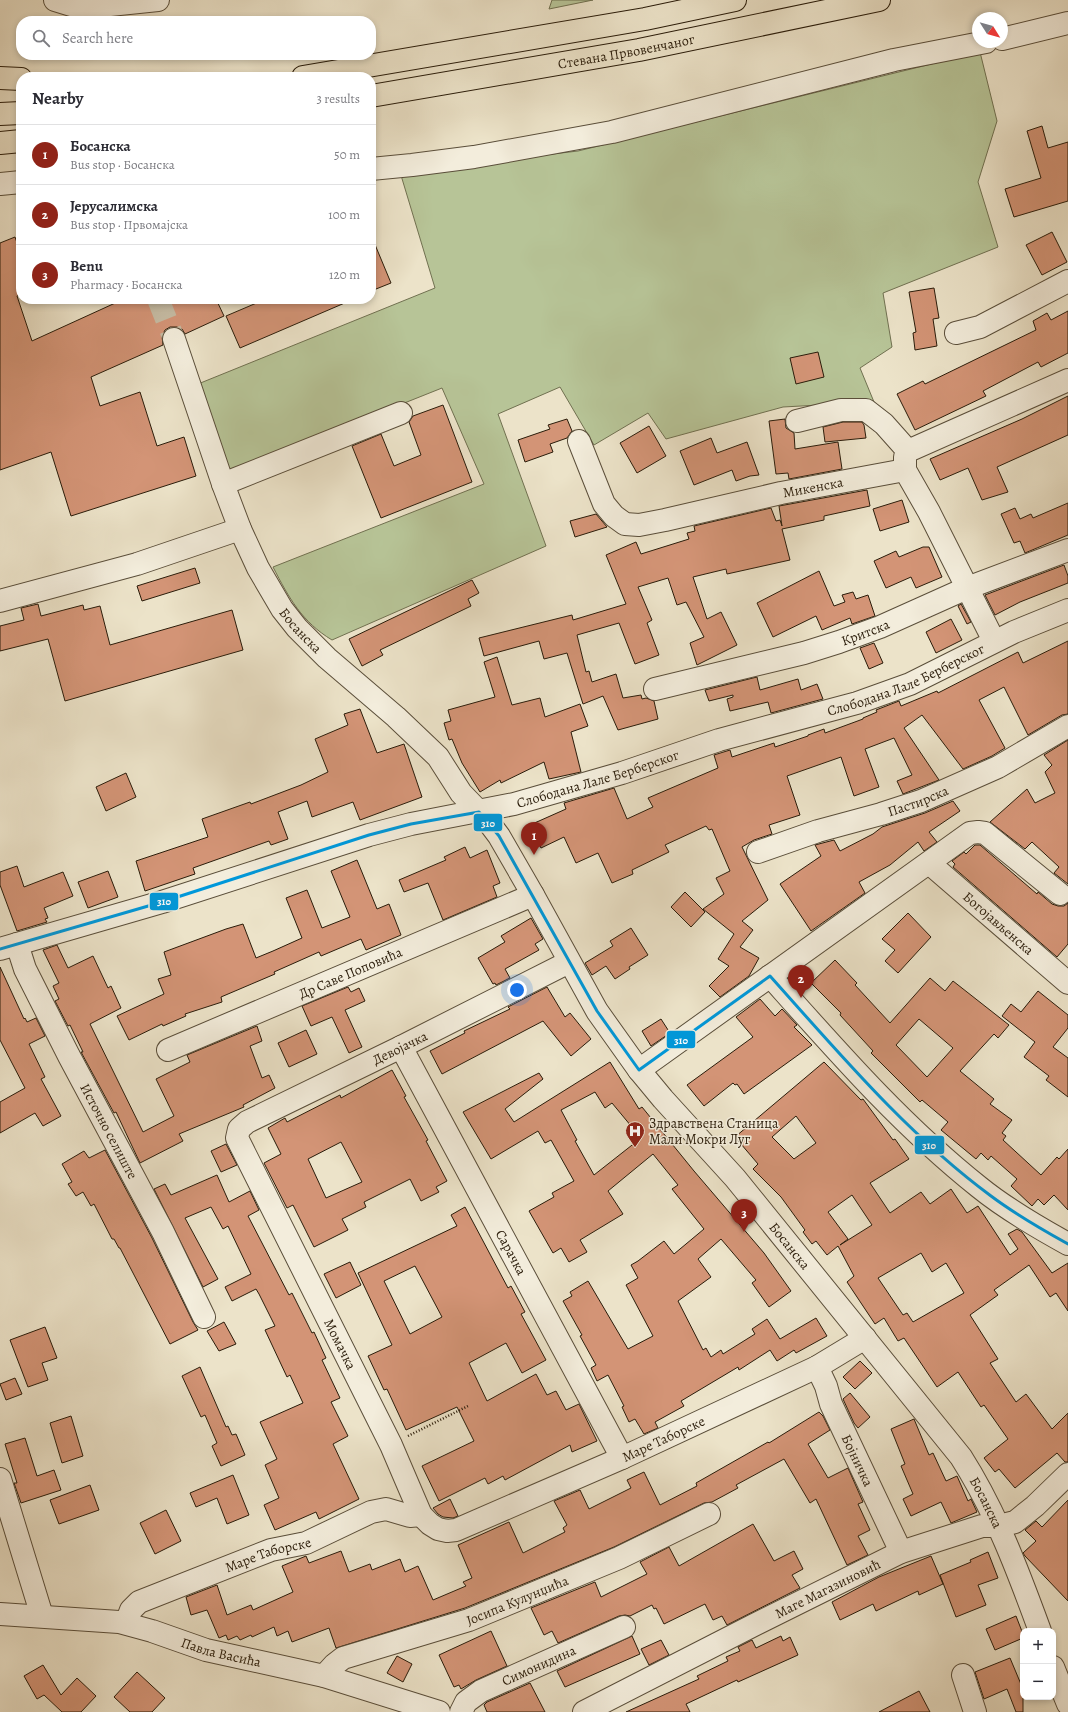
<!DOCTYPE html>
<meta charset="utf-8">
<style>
body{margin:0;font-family:Alegreya,serif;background:#f2f2f3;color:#2b2b33}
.controls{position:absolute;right:12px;bottom:12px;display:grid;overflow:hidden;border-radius:8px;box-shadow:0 2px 6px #0003}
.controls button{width:36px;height:36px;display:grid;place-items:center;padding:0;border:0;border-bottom:1px solid #e1e1e2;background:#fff;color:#2b2b33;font:20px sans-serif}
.compass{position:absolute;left:972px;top:12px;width:36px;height:36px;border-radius:50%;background:#fff;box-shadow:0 2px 6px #0003;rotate:127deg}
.you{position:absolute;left:517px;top:990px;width:14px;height:14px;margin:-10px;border:3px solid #fff;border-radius:50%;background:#1a73e8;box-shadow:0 0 0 6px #1a73e833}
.badge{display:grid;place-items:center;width:26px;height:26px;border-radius:50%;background:#8f2418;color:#fff;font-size:13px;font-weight:700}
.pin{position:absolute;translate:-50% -33px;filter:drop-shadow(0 1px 2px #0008)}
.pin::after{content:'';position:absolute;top:21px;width:14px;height:12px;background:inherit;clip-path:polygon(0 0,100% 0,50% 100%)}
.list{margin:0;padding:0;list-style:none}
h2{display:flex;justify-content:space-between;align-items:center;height:52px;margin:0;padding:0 16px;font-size:17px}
h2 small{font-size:13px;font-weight:400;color:#7c7c81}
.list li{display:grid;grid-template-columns:26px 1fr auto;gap:12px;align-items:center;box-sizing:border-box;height:60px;padding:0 16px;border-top:1px solid #e1e1e2}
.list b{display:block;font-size:15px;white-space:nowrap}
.list p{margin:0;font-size:13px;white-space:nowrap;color:#7c7c81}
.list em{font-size:13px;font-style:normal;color:#7c7c81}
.icon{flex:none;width:22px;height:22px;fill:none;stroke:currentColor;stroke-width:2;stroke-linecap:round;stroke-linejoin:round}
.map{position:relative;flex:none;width:1068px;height:1712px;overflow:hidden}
.search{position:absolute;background:#fff;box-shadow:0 2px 6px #0003;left:16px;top:16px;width:360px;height:44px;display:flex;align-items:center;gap:10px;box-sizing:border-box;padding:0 14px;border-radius:16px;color:#7c7c81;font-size:15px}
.panel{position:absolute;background:#fff;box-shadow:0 2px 6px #0003;left:16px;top:72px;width:360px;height:232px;border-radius:16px}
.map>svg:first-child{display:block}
</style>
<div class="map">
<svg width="1068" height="1712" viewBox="0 0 1068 1712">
<rect width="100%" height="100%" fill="#ece3c9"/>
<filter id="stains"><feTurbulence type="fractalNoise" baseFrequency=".005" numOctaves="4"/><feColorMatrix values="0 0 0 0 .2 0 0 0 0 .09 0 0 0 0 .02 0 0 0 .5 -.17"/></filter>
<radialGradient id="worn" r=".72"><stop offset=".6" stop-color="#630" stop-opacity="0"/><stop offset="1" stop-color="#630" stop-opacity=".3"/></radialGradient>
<path fill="#b7c497" stroke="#707050" d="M552,0H593L549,9Z
M980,52L997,121L978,182L998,247L883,293L892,347L860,368L874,402L783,407L666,439L648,413L594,445L560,387L498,414L546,546L332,640C302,622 289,598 273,567L484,484L442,388L229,473L198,384L435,288L400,172L578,151Z"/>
<path fill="#d39476" stroke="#2a1c0a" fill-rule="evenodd" d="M1042,126L1048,148L1068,142V201L1014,217L1005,189L1041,178L1027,131Z
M1052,232L1067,262L1042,275L1026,245Z
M371,235L391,283L371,291Z
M15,237L21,254V295L17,296L32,341L124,299H216L224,316L185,334L182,329L177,327H170L165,330L162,336L163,345L91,377L100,406L140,392L157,446L184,437L196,476L71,516L51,452L0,470V243Z
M934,288L939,318L933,319L937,346L915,350L913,333L916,332L909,292Z
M266,299H354L240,348L226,316Z
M1068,311V353L1041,367L1038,362L983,391L986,396L915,430L897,394L923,381L925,384L1036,330L1033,321L1047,313L1051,320Z
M818,352L824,377L796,384L790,358Z
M1068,396V435L997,467L1008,492L982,500L968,468L940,480L930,459L1022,419Z
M443,405L472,482L381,518L352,446L381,434L394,466L421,455L409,422L413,416Z
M567,419L572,431L567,438L550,444L553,452L525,462L518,440L550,429L548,425Z
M785,419L786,428L794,433L795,449L838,442L842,469L789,479L788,473L776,474L769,421Z
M843,422H862L864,425L866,438L825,442L823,427Z
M649,426L666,456L637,473L620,443Z
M711,438L717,453L747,442L759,475L750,476L736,481L732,470L694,485L680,451Z
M867,490L870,506L824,516V520L782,529L790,560L727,574L726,569L693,577L707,619L721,612L737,645L697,665L690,643L704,637L686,602L677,605L668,578L638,587L652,620L647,623L659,655L635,664L619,623L577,635L586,672L589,671L592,682L616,674L623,698L641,695L642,699L646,698L654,701L658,719L618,730L603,696L583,704L567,653L544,659L539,641L484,656L479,638L572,615L573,620L626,604L606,555L636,542L641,554L689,539L687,533L695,531L694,526L771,508L776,521L780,520L782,526L779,506Z
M902,500L909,522L880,531L873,509Z
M1068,503V535L1025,553L1020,541L1014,543L1001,514L1015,508L1020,519L1031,514L1033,518Z
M596,514L607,527L575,537L570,521Z
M923,547H929L942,577L916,588L911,577L886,588L874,561L896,551L899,557Z
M1064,565L1068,576V583L1020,602L995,615L985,595Z
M195,568L200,583L142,601L137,586Z
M819,571L834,606L845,602L842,595L853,592L856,599L868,595L875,616L852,624L850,618L822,630L816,616L773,637L757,603Z
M472,580L479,593L468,599L471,606L380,650L383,655L362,666L349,639Z
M38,604L41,616L83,605L84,610L100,606L110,645L232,610L243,650L65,701L48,639L0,651V626L24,620L21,608Z
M961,604L971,622L967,624L958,606Z
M951,619L962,640L936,653L926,632Z
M1068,641V714L1062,715L1028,735L1004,687L979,700L1005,748L992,756L963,769L922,715L904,728L939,780L903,794L897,781L912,775L894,738L865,749L879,787L854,796L841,757L787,776L800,815L769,825L772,834L754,840L742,847L768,900L742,921L753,930L740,947L759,958L749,976L720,997L709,986L729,966L718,959L734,934L703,909L724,894L716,878L730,871L712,829L709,830L706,826L665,845L669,852L632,870L633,874L612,883L598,853L576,863L564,837L541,848L530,825L566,809L564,803L614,788L627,819L653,807L648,798L718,768L714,755L730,750L732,757L774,743L775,747L808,736V735L824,729L825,733L863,719V718L877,712L876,710L899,701L901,706L937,691L938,693L1018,652L1023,663Z
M874,643L883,663L869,669L860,648Z
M497,657L512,705L540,698L545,717L580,704L588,726L571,732L581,772L549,779L544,762L501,783L500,780L480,792L462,763L452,739L449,740L444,723L451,721L448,710L495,697L484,662Z
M757,677L760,690L798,679L801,690L817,684L823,699L771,713L768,702L730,711L727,699L733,697V695L709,701L705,690Z
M360,709L377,753L404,744L422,797L360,820L353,802L312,817L307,801L278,812L288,839L271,845L269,841L193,868L195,874L145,891L136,861L208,837L202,819L250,802L251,804L301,785L328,772L315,739L348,725L344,714Z
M1068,740V884L1054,873L1059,867L1032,842L1025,849L990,822L1027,789L1035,803L1055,793L1045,772L1052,765L1044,755Z
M126,773L136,797L106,811L96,787Z
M953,801L960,811L929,832L937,842L924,851L918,842L890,865L859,882L865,893L811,931L780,884L821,856L815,845L834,840L840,851L873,834L882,827L925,813Z
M975,845H980L1037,894L1038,892L1052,904L1058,906H1064L1068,903V944L1057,957L953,867L955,864L952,861L964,852L966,854Z
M465,847L470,858L487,850L500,883L493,886L497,897L443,920L428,883L404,892L399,880L446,860L444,857Z
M357,860L377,909L389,904L401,935L366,950L361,939L321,956L319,952L274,972L275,974L221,997L222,1002L185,1014L186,1016L163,1026L162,1024L129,1040L117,1016L164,994L158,979L171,975L164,952L226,929L243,924L256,958L273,951L302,938L286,898L307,890L322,928L350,917L331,871Z
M17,866L24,887L63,872L73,896L44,908L48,918L45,919L47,922L17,931L0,885V872Z
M108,871L118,897L88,908L78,882Z
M685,892L705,912L691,927L671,907Z
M908,913L931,937L898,973L885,961L895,950L882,939Z
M531,918L543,939L535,944L539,950L505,969L510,978L496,985L495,983L493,984L478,958L505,942L501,936Z
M631,928L648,955L629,967L630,969L615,979L606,966L592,975L585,963L613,946L610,941Z
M57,945L68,968L93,956L108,988L111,986L121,1008L90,1024L143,1132L174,1116L156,1079L190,1062L187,1055L257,1026L262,1041L250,1046L262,1078L269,1075L275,1088L243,1105L244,1107L179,1134L183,1141L140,1163L116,1112L114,1113L81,1052H83L70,1025L68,1026L55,1001L59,999L53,986L59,983L43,950Z
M835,960L857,983L855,985L890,1023L930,978L945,991L953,981L1009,1025L998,1038L994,1034L960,1071L994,1099L990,1104L1012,1120L1002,1133L1006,1136L1003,1140L1041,1175L1057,1157L1059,1159L1068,1149V1210L1054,1195L1044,1205L1038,1199L1032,1206L1011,1186L1017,1179L991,1156L988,1160L981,1153L976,1159L941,1130L948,1122L922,1100L920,1102L871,1053L873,1051L840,1015L841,1013L811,983ZM919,1019L953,1048L927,1077L896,1045Z
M0,967L24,1019L25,1018L27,1022L36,1018L45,1036L29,1044L45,1077L41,1079L61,1116L43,1126L35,1113L0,1133V1102L25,1088L0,1040Z
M348,987L351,992L359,988L365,1001L345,1010L362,1047L349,1053L332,1017L311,1026L302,1006Z
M547,987L565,1017L570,1013L591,1039L571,1056L543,1021L442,1074L430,1051L465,1033L464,1031L510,1009L508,1007Z
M1038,991L1068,1015V1028L1053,1047L1068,1058V1097L1046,1080L1049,1076L1024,1057L1035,1042L1002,1016L1011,1004L1021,1012Z
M760,999L775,1016L782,1009L797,1025L794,1027L812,1045L744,1094L737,1084L735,1085L733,1083L704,1106L687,1085L753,1037L736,1017Z
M661,1019L670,1033L651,1046L642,1031Z
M306,1030L317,1054L289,1067L278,1043Z
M610,1062L639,1109L642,1107L694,1171L764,1253L791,1291L769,1307L752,1283L756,1280L721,1239L698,1259L711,1277L678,1301L703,1350L706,1348L711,1357L721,1350L723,1354L755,1334L752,1329L767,1319L780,1339L816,1318L827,1336L796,1353L794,1350L777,1361L770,1350L739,1370L738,1367L681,1401L684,1406L655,1422L658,1428L644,1434L635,1419L629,1422L622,1407L624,1406L608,1375L597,1381L591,1368L596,1365L580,1336L582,1335L563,1301L572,1296L570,1292L588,1281L628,1349L653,1336L626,1285L638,1278L631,1265L638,1261L664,1241L674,1254L704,1229L672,1189L678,1185L653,1154L608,1191L623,1214L580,1240L587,1252L569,1262L561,1248L553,1253L529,1211L554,1197L552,1193L574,1181L551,1140L545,1143L538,1131L491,1159L463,1112L539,1073L543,1079L505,1109L514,1122ZM595,1092L605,1108L612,1103L641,1138L594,1175L575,1141L577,1140L561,1110Z
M824,1062L861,1100L863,1099L893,1140L895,1139L909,1159L870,1183L890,1213L921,1192L930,1204L951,1189L967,1213L978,1206L1010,1255L1018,1249L1008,1234L1017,1229L1022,1232L1052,1273L1068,1263V1311L1056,1293L1050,1297L1029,1265L994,1290L998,1295L970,1315L998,1359L990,1363L1016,1402L1026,1394L1052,1429L1068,1413V1462H1065L1057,1453L1015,1488L999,1469L995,1472L984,1458L1008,1439L984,1405L981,1407L958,1372L937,1387L904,1338L898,1341L884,1318L875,1324L847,1282L854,1276L838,1246L827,1255L816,1241L812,1244L803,1232L805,1230L781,1197L753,1169L758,1164L735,1137ZM796,1116L816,1143L794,1159L772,1137ZM852,1195L872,1225L840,1245L848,1239L828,1212ZM921,1253L932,1272L946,1263L964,1293L913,1322L907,1313L903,1315L878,1278Z
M392,1070L406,1096L404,1097L428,1140L426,1141L447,1181L436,1187L439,1192L421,1201L410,1179L364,1202L366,1207L342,1219L348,1230L314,1247L293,1205L287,1208L264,1163L281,1154L268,1128L285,1118L287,1122L340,1095L341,1098ZM341,1142L362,1182L326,1198L308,1159Z
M226,1144L237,1165L221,1172L211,1151Z
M105,1150L152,1238L193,1322L198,1330L170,1344L120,1248H119L114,1239H112L94,1204L91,1206L83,1192L76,1196L68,1184L72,1182L62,1164L84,1151L89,1158Z
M217,1175L229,1202L250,1191L259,1210L248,1216L289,1295L292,1293L312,1333L314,1332L326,1358L322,1360L340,1398L331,1402L348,1436L333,1444L359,1499L319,1519L316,1512L275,1530L264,1505L279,1498L265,1465L277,1459L260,1422L303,1403L290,1375L287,1377L265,1330L275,1326L259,1294L256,1289L232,1301L225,1287L251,1274L228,1226L223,1229L211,1207L185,1218L218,1279L203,1287L154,1189L165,1184L171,1195Z
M465,1207L508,1288L511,1286L525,1312L521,1314L546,1360L522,1373L506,1343L469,1363L487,1401L536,1374L547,1395L556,1391L566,1410L579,1404L597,1441L572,1452L570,1445L505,1480L503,1476L488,1484L485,1478L439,1501L422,1466L474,1441L457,1407L406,1430L387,1389L384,1390L368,1356L392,1345L358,1273L457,1226L451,1215ZM415,1266L442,1317L410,1334L384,1281Z
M350,1262L361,1285L336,1298L324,1274Z
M224,1322L236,1344L219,1351L207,1331Z
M45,1327L57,1358L42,1363L48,1380L28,1387L10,1340Z
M860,1361L872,1373L855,1389L843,1377Z
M200,1367L226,1427L228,1426L232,1435L236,1434L245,1455L221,1466L212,1446L217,1443L205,1415L201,1417L182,1376Z
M15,1378L22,1394L6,1400L0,1384Z
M850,1393L870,1417L858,1428L854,1423L843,1399Z
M819,1412L823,1416L830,1430L808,1444L828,1478L848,1468L863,1502L858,1504L870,1530L858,1536L868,1555L847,1565L816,1499L810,1503L784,1459L736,1485L738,1488L712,1502L704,1503L614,1547L465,1608L336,1648L329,1628L292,1642L288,1631L277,1636L274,1627L252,1637L251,1635L240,1640L237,1636L228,1640L226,1635L219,1638L207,1610L191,1615L186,1597L217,1585L227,1615L251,1605L253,1610L293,1592L282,1566L306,1556L309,1563L341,1551L349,1572L370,1564L372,1570L400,1559L405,1572L418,1566L433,1600L466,1586L463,1582L472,1578L458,1545L509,1522L523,1553L565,1532L563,1528L567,1525L554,1501L580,1490L589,1509L631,1488L627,1480L644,1472L660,1505L697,1486L696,1483L768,1442L769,1443Z
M71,1416L83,1456L62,1463L50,1423Z
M914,1419L929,1455L933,1453L946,1481L957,1476L968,1501L971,1499L977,1512L951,1523L941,1502L911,1516L903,1499L913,1494L901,1466L905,1464L891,1429Z
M25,1438L37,1476L54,1470L61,1490L21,1503L14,1483H17L5,1444Z
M233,1475L249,1515L227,1524L217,1498L196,1507L190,1493Z
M90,1485L99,1510L59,1524L50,1500Z
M450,1499L458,1516L453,1518L443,1517L438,1514L433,1508Z
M1068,1500V1601L1025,1556L1023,1553L1036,1541L1025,1530L1036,1521L1042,1527Z
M166,1510L181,1541L155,1554L140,1523Z
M753,1524L774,1561L794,1551L803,1569L792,1575L800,1588L727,1625L722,1616L713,1620L705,1604L664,1624L656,1608L654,1609L652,1605L630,1616L625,1615L619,1616L558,1643L552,1631L544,1635L531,1608L595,1582L601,1597L647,1574L640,1562L669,1547L679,1566Z
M988,1552L998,1578L978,1585L986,1605L956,1617L940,1575L971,1562L970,1560Z
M931,1556L943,1584L919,1595L918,1591L876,1611L873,1604L840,1620L832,1602L879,1577Z
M1016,1616L1023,1634V1638L995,1650L986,1629Z
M491,1631L507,1666L476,1680L461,1689L459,1685L454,1687L439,1655Z
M632,1636L640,1654L565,1687L557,1671Z
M781,1636L783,1641L790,1637L798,1655L738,1682L737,1680L686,1704L690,1712H626L699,1679L697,1676L728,1661L726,1657L740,1651L738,1647L752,1640L756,1648Z
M661,1640L669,1655L649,1665L641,1649Z
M397,1656L412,1664L403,1682L387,1673Z
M1010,1658L1023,1689V1712H1016L1007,1689L984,1699L975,1672Z
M43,1665L61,1695L77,1678L96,1696L81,1712H62L44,1695L37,1699L24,1676Z
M137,1672L165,1698L152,1712H130L114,1697Z
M530,1683L545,1712H487L484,1705L487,1702Z
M919,1691L930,1712H879Z"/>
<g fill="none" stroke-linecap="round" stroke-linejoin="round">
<path stroke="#c5bba3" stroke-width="22" stroke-dasharray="22 11" stroke-linecap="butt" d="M158,299L174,339"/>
<g stroke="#5a4e3a" stroke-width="24">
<g id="minor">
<path d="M55,0L81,8L158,0"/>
<path d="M1002,39L1068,23"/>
<path d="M371,169L412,165L474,157L612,132L894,60L986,42"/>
<path d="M0,184L21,182"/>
<path d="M956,333L980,327L1068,281"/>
<path id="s1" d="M174,339L223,484L240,529L258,568L282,609L297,628L327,658L396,717L438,757L461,793L487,820L499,836L533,895L597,1011L639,1070L663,1099L735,1178L961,1457C996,1512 1018,1571 1040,1631"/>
<path d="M797,421L841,410H866L884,424L908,451"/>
<path id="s2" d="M579,441L604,504L614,516L625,524L639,525L665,520L781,493L905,470"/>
<path d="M905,470V457L908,451L1068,380"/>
<path d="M905,470L929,512L994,641"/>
<path d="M223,484L401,413"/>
<path d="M0,601L137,564L240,529"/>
<path id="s3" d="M655,689L804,653L839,642L880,627L967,588L1068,550"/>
<path id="s4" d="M758,852L818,831L881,814L921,801L998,767L1068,726"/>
<path id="s5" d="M929,863L1068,983"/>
<path id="s6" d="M17,944L25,969L69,1056L163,1232L204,1317"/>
<path id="s7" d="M0,949L162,902L369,835L411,824L514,804L622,773L719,740L857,703L910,684L1014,632L1068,610"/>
<path id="s8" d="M569,962L401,1047L247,1122L239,1129L237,1138L391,1445L421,1515L430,1524L438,1529L447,1531L456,1530L622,1458L817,1367L865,1338"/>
<path d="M770,976C836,1050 901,1125 979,1187C1006,1209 1037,1227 1068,1244"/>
<path id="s9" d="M401,1047L622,1458"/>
<path id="s10" d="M168,1050L533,895"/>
<path d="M639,1070L970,833L978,832L985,833L1060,894"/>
<path id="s11" d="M817,1367L826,1386L831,1404L901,1552"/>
<path d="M0,1479L42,1616"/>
<path id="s12" d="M0,1614L119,1622L152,1631L206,1650L324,1676L439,1712"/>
<path id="s13" d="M126,1623L131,1610L139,1602L271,1550L306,1543L371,1512L386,1509L410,1516L421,1515"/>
<path d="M1053,1667L1068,1704"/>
<path d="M963,1675L975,1712"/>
<path id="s14" d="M324,1676L334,1665L343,1658L469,1620L619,1558L709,1514"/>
<path id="s15" d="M461,1712L466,1702L481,1691L624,1627"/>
<path id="s16" d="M584,1712L754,1625L901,1552L982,1526H999L1015,1522L1035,1506L1068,1474"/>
</g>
</g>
<g stroke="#2a1c0a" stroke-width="24">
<g id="highway">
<path d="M303,77L645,19L735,0"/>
<path d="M0,78L21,79"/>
<path id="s17" d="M371,96L639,50L879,0"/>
<path d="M0,114L21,113"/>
<path d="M0,143L21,141"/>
</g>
</g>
<path stroke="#2a1c0a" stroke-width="2.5" stroke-dasharray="1 2" stroke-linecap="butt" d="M408,1436L468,1406"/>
<use href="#minor" stroke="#f3eddc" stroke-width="22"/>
<use href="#highway" stroke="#ece3c9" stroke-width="22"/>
<g stroke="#f3eddc" stroke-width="6">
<path id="bus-1" d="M0,949L162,902L369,835L411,824L479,812L499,836L597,1011L639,1070L770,976C839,1053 907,1134 991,1196C1015,1214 1041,1229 1068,1244"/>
</g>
<use href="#bus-1" stroke="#0098da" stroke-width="3"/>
</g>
<defs>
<g id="hospital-pin" transform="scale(1)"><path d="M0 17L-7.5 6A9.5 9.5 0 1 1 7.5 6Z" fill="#8f2418" stroke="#f3eddc"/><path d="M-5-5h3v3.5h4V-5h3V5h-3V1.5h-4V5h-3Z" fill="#fff"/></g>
</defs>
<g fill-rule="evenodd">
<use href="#hospital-pin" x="635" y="1131"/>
</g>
<g text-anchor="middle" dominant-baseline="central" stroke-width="3" stroke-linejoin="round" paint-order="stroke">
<g font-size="14" fill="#2a1c0a" stroke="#f3eddc">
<text stroke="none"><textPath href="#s17" startOffset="259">Стевана Првовенчаног</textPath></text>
<text stroke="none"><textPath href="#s2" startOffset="289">Микенска</textPath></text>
<text stroke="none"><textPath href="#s1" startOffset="320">Босанска</textPath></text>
<text stroke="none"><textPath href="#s3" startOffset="218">Критска</textPath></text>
<text stroke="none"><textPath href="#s7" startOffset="946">Слободана Лале Берберског</textPath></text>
<text stroke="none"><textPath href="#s7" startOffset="622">Слободана Лале Берберског</textPath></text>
<text stroke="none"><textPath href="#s4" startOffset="168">Пастирска</textPath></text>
<text stroke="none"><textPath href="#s5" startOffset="92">Богојављенска</textPath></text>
<text stroke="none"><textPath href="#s10" startOffset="198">Др Саве Поповића</textPath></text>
<text transform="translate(400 1048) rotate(-26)">Девојачка</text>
<text stroke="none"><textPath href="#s6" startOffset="209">Источно селиште</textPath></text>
<text stroke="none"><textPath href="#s1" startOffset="1112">Босанска</textPath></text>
<text stroke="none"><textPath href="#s9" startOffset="233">Сарачка</textPath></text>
<text stroke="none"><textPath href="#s8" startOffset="610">Момачка</textPath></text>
<text stroke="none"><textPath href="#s8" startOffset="1066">Маре Таборске</textPath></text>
<text stroke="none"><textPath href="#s11" startOffset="102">Бојничка</textPath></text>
<text stroke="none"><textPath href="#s1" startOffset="1436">Босанска</textPath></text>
<text stroke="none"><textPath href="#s13" startOffset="163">Маре Таборске</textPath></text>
<text stroke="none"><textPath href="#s16" startOffset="273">Маге Магазиновић</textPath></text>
<text stroke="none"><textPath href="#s14" startOffset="210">Јосипа Кулунџића</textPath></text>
<text stroke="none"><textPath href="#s12" startOffset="226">Павла Васића</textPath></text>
<text stroke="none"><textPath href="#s15" startOffset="93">Симонидина</textPath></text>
</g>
<g font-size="14" fill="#2a1c0a" stroke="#f3eddc" text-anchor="start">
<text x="649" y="1123">Здравствена Станица<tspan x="649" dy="16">Мали Мокри Луг</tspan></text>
</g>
</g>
<g stroke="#f3eddc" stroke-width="1.5">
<rect x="473" y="813" width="30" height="19" rx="4" fill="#0098da"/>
<rect x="149" y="892" width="30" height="19" rx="4" fill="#0098da"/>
<rect x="666" y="1030" width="30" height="19" rx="4" fill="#0098da"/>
<rect x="914" y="1135" width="31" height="20" rx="4" fill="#0098da"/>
</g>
<g font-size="11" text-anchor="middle" font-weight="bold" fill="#fff">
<text x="488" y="827">310</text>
<text x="164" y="905">310</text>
<text x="681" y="1044">310</text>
<text x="929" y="1149">310</text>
</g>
<rect width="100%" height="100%" filter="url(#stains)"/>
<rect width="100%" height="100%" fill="url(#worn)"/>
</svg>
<div class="controls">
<button>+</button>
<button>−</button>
</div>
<svg class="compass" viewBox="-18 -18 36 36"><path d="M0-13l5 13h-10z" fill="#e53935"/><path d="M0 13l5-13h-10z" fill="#7c7c81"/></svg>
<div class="you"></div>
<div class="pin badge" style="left:534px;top:855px">1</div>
<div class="pin badge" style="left:801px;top:998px">2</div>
<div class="pin badge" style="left:744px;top:1232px">3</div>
<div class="search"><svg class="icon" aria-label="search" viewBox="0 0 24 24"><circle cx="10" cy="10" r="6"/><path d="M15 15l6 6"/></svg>Search here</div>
<section class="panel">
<h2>Nearby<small>3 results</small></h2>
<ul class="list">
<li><span class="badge">1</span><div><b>Босанска</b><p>Bus stop · Босанска</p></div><em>50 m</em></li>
<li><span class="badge">2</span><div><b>Јерусалимска</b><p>Bus stop · Првомајска</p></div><em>100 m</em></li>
<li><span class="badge">3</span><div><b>Benu</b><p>Pharmacy · Босанска</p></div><em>120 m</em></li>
</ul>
</section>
</div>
